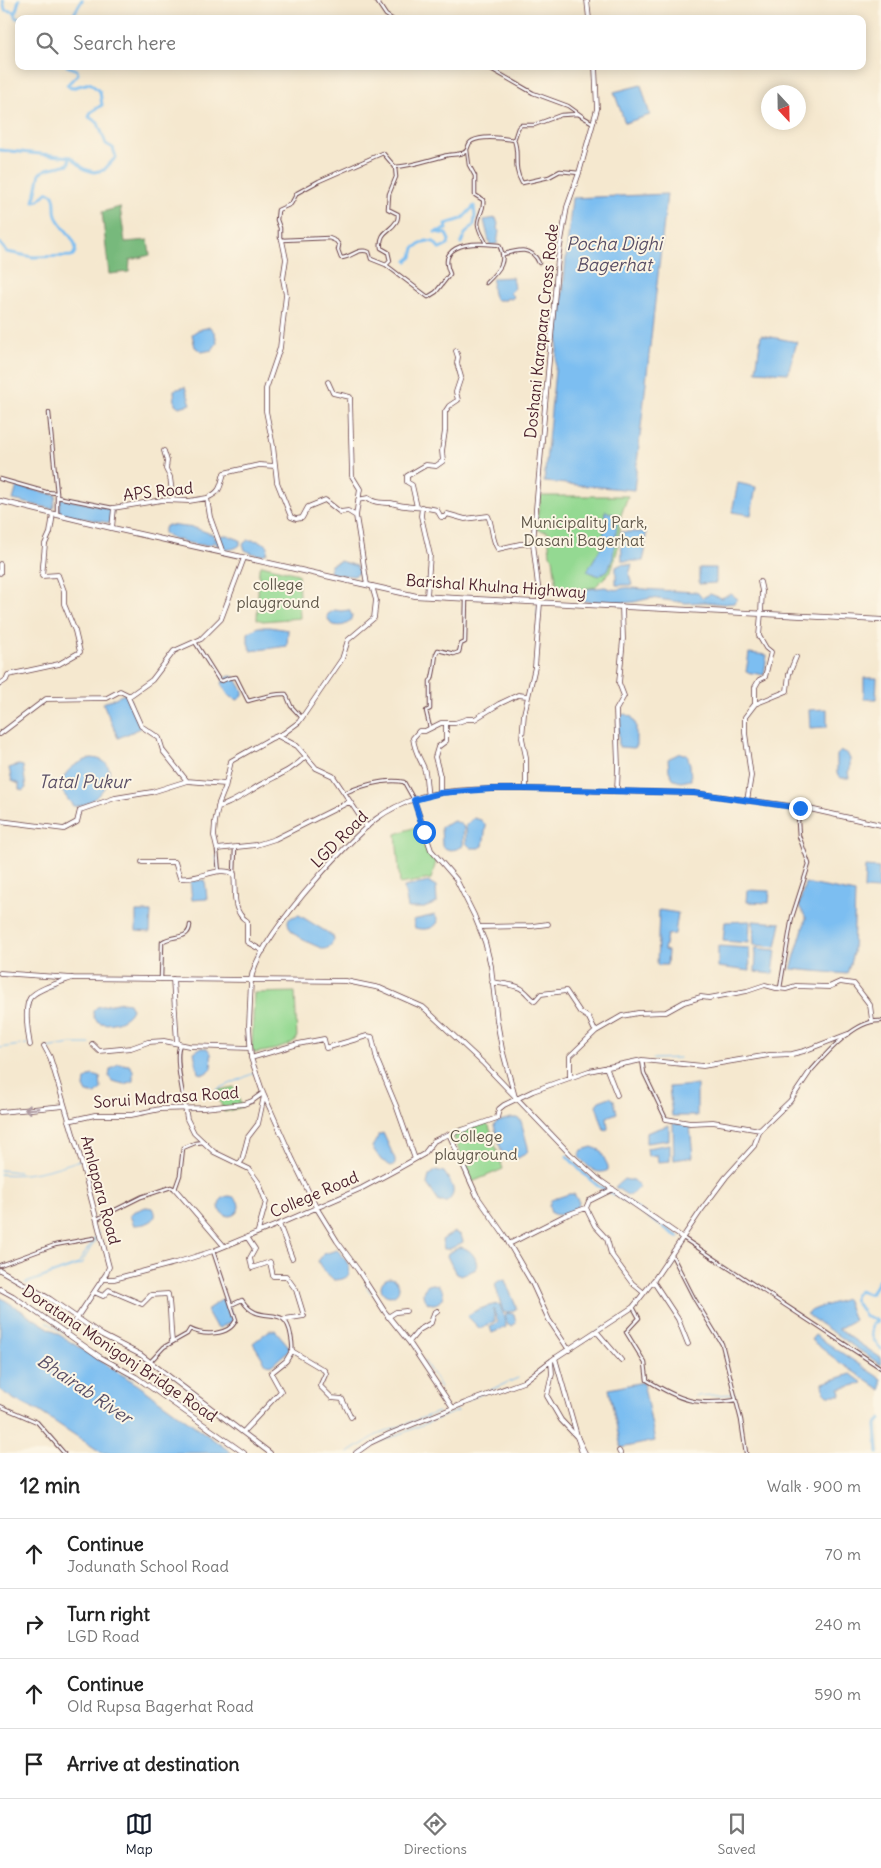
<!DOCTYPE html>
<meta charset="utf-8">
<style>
body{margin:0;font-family:Delius,sans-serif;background:#f6f6f6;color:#222}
.compass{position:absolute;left:761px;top:85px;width:45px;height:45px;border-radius:50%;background:#fff;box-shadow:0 2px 12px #0003;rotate:158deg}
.stop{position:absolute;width:15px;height:15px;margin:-11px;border:4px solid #1a73e8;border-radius:50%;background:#fff}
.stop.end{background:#1a73e8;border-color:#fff;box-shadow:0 1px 5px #0008}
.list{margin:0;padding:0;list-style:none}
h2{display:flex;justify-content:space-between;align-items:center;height:65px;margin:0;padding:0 20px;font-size:21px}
h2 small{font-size:16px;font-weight:400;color:#767676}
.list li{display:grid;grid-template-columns:32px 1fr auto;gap:15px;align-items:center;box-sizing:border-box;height:70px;padding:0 20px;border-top:1px solid #e0e0e0}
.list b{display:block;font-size:19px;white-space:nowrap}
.list p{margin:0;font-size:16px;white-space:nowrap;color:#767676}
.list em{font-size:16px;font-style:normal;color:#767676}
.icon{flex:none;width:28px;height:28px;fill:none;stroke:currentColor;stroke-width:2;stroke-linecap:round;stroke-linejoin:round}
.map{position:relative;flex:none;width:881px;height:1453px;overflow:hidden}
.search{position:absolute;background:#fff;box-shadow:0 2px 12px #0003;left:15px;right:15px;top:15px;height:55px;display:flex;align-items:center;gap:12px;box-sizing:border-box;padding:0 18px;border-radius:10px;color:#767676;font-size:19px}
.sheet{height:345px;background:#fff}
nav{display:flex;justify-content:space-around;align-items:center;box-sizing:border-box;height:70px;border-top:1px solid #e0e0e0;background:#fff;font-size:14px;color:#767676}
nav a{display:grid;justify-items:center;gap:2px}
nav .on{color:#111827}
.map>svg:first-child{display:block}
</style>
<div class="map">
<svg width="881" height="1453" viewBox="0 0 881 1453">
<rect width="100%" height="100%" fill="#fcf5e5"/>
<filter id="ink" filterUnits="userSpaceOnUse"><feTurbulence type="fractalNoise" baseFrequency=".02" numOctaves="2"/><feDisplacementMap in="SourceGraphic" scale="10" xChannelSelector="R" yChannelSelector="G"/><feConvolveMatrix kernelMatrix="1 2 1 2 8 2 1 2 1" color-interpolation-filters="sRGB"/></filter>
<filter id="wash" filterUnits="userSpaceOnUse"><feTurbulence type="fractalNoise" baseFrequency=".0096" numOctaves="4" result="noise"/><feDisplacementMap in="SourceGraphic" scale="20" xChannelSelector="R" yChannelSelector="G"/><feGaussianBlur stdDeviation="1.12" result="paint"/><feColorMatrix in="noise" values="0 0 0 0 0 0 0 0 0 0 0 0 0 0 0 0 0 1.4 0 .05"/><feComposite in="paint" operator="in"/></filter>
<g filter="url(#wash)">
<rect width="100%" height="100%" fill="#f5e8cf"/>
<path fill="#94d992" stroke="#6f7c5e" d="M541,496H628L621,515L617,552L611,571L595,587L583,589H557L553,558L550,555L548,532L535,529Z
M262,565L298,574L300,618L263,621L257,619L259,570Z
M421,825L429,854L436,862L431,879L400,884L396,834Z
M295,992L297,1039C286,1049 268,1051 254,1053L252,1048L254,993Z
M234,1087L242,1107L224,1112L216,1091Z
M486,1123L489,1126L503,1169L472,1182L452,1133Z"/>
<path fill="#77b97c" stroke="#606c54" d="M120,207L125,242L148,240L150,255L130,260L129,272L109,274L102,212Z"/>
<path fill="#7cbef1" stroke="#636e8e" d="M641,85L650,115L625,123L614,92Z
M667,194L634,490L544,482L572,198Z
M496,218L498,224L497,229L499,231L497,244L490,245L484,220Z
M512,277L514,288L510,293L514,297L511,299L507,298L506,300H496C491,293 492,286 493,278Z
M210,327L215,333L217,343L212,350L202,352L195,347L192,334L198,330Z
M761,335L797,342L788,373L756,371Z
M185,387L191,404L179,407L175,404L174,390Z
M738,483L756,487L751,515L732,512Z
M17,486L56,495L53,509L13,500Z
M60,498L113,509L110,523L59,514Z
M605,511L618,516L613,558L608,570L599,576L587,571L603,544Z
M168,525L195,528L214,535V540L218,536L227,535L240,540V545C232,552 219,550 214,541L212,544C203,548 172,540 164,533V528Z
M621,532H646L645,552L643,561H622Z
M248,540C256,540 262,541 268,546L267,553C261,557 251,553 245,550L243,544Z
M340,561L356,566L360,572L354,576L332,574L330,572L331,565Z
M622,564L632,565L629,574L632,585H616V567Z
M699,568H716V583L699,584Z
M605,587C619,593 620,586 632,588C654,590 675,591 697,592L702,598L710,594L721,598L731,594L738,599L734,603L724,604L705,602L686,603L651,598L634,602L619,603L583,601L579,598V592L581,590Z
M335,610L341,611L349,610L352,615C351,625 341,628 331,624L327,617L328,614Z
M258,627H270L288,630L287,646L251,651L248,643V633Z
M749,653L767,655L764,675L746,672Z
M230,676L235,677L243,691V695L238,700L229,696L222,685L223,679Z
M864,678H877L876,699H864Z
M127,693L141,728L118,738L103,703Z
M827,709V727L810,728L809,710Z
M625,714L632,717L636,725V747L634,748L619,747L618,721L621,715Z
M841,751L847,753L850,759V769L848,772L849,778H841L837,774V755Z
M680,753L687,755L690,764L691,780L681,782L674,780L669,771L668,759Z
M91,758C130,760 99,809 73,806L61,790C62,770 75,764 91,758Z
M18,765L23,766L26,788L22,791L19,789V784L12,781L9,768Z
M474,818L481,820L486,826L483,846L479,848H471L466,843V825Z
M454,821L459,823L464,827L463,846C456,850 449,852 442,846L441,827Z
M865,867L879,868L878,890L864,889Z
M205,880L207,899L192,900L190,881Z
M429,882L436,886L437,903L424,908H408L404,887Z
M805,883L855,893L853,953L847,974L791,969L806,918L799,906Z
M748,890L770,891L769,903L747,902Z
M659,910L678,913L675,934L667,935L664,950L668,951L667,965H657Z
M136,912H151L150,932L136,931Z
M299,915L333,936L334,940C332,944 328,950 323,949C311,943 287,936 288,920L292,917Z
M435,915L438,922C433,930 424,930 415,928L413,920Z
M750,921L749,943L723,941L725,922Z
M753,921L781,923L776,947L754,945Z
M718,946L749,948L750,971L718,967Z
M755,948L776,950L773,974L755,972L756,955Z
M122,1002L129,1003L132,1009C128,1024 92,1032 93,1011L97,1007Z
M200,1048H207L211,1053L212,1069L204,1074L198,1073L194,1052Z
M118,1064L129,1065L133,1070V1081L124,1084L112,1081L109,1077L110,1070Z
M92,1075L100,1077L101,1089L96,1094L87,1093L84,1087L85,1080Z
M697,1085V1116H672L669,1087Z
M610,1097L614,1100L617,1113L607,1117L608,1129L604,1130L596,1105L599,1101Z
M511,1118H517L521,1121L528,1147L527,1153L518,1158L508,1159L502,1154L494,1125L497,1122Z
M673,1123L690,1126L693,1157L674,1160Z
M669,1125V1140L646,1143V1133Z
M383,1133L395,1159V1164L391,1166L381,1160L372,1147L379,1135Z
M670,1144V1161L658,1162L657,1155L648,1156L647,1148Z
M592,1147L600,1150L608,1166V1170C596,1177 587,1165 579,1157L582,1150Z
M436,1170L444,1172C451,1183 459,1192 447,1202H439L427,1184L429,1176Z
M624,1179L628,1180H634L639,1185V1187L630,1195H627L615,1187Z
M569,1194H574L579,1202L578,1206C571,1212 560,1218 551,1213L549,1206L551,1200Z
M219 1206a10 10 0 1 1 20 0a10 10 0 1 1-20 0Z
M146,1207L153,1208C161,1221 145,1225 134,1225L130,1216L133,1212Z
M454,1232L461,1235L463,1242L450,1249H444L442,1240Z
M460,1247C470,1248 479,1259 476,1269L461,1276L456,1274L447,1256L448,1253Z
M337,1250C349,1261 359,1280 334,1280L321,1268L318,1261L324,1254Z
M381 1287a9 9 0 1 1 18 0a9 9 0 1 1-18 0Z
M500,1280H505L506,1283L516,1306V1309L508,1313L514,1314L516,1323L512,1326L508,1324L505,1319L506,1327L492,1333L490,1327L498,1322L493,1309L495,1321L482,1328H479L467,1316C476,1309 489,1306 497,1304L500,1305L505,1318V1315L508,1313L503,1312L495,1284Z
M423 1294a10 10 0 1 1 20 0a10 10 0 1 1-20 0Z
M0,1297L138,1385L232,1453H102L37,1410L15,1400L0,1390Z
M223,1299L227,1300L234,1321L219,1328L216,1327L207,1311L209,1308Z
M846,1299L854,1320L838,1329L881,1358V1365L806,1314C813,1308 835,1303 846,1299Z
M270,1330H275L287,1344L290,1349L272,1365L266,1364L253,1343Z
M815,1335L881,1379V1390L839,1362L811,1340Z
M851,1374L863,1383L840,1389L841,1395H828L824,1391L823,1383Z
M643,1382L655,1441L621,1448L609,1389Z"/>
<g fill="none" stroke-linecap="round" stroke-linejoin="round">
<path stroke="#7cbef1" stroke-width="1" d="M537,617L538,604
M216,856L218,869
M46,990L54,986
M0,1048L27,1044
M47,1048L71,1044H90
M653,1059L679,1058
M216,1090L254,1073
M0,1170L19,1172
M0,1174C28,1177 54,1169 80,1160
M313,1197L317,1205
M25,1283L78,1264L98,1233
M26,1284L81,1264L99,1234
M365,1284L371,1293
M47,1322L64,1334
M584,1341L605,1327
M553,1360L557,1373
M424,1361L441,1387
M124,1373L135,1379
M695,1396L735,1394
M465,1401L518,1378
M348,1453L377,1435L438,1412
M360,1453L377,1443L457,1411"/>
<path stroke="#7cbef1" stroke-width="3" d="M3,0L5,10L16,12
M19,0L15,14L16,18H21L32,14L35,16V19
M71,19L82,0
M0,150L71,157L84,169L94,172L104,170L116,157L113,148L106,144L98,123L89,117L91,112L102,105L100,92L90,83L71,88L67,85L78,74L77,70L67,66
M0,243L7,252L33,257L72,256C84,245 62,229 57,218C53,211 57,203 53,195L48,192L39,200L34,201L40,173L47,169L69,164L70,157
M407,261L412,257L414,248L426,241L434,242L440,249L448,245L449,240L446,234L435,232L447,229L446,224L462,219L474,206L475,216L474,225L465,234L461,243
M567,1156L583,1173L598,1186L621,1198L678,1237
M881,1280H879L871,1293L868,1294L859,1291L855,1295L854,1299L865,1316L876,1320L877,1322L872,1324C870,1335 874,1342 881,1349
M878,1453L876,1425L881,1419"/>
</g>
</g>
<g filter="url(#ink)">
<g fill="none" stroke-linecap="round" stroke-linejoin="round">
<g stroke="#643d44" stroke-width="4.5">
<path id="minor" d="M376,0L386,15L392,19
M486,66L533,93L568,106L582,116
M514,140L518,128L521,125H534L561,115L578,114L593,123
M467,150L469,165L475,176V195L483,200C485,209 478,215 478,224C479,233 484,237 486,244L499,245C508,262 499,270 486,283
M486,244C465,243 438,247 450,274L436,292L428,297L386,265L371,259L369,252C358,247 351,258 341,258L338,250L339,245L336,241L329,238L282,240L280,238V228L277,220L278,210L291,204L297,193L319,181L383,153L395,167C412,166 428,160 444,156C450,154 457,155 463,153C470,151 466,144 472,141C483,135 502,138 514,140C520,153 512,167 522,183L549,177L560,171L579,173
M504,254C518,250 532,246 539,263
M386,265L390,261L388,252L381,248C379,231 390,232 396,222C398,220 398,217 398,214L388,209L389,194L396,177L395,167
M49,413L57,493V514
M0,479L46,492L57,493
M57,497L113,508
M195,642L219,680L222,681L229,678L236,677L248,701C260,698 274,693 286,694L291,706L302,718
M430,728L426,711L430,709V681L432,679L434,669L436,654L438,650L454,654L459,652L461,644L465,642L466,599
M344,793C361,786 385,778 404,782L414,800
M217,851L219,872
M234,874L235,848
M161,979L162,942C173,934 189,941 190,925
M780,988L792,917L809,864L799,836L798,822L800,808
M180,1045C174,1056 183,1093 185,1107
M642,1060L644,1073L666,1119
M809,1073C825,1055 855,1019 881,1021
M97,1219L141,1197L171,1187L175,1189L180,1175L183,1148L195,1143L204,1142
M683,1238L881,1368
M672,1255L694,1298L722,1344L741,1420L746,1453
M0,1265L55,1245L94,1238
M231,1305L242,1300C260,1329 285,1300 291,1336C292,1341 293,1346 292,1351
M633,1307L639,1318L626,1332L645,1363L647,1380C681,1401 696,1406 736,1400
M150,1362L164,1347L187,1334L190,1329C203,1336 229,1336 236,1320L213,1251
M0,1406L37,1422L64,1453"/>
</g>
<g stroke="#643d44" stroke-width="5.5">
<path id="tertiary" d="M587,0L589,19
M595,66L597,109L579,173L567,207L558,258L533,543L540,603L535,667L524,714L522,738L526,757V789L694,793L805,808L881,825
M282,240L286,259L283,279L286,295L280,348L266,389V411L273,446L277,482L291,517L296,519L302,518L308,507L325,500L340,512L348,511L356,516L367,585
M328,382L333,393L350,397L352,476L360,489L356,516
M164,451L167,461L166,469L170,477L173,500
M207,498C221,492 220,487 224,473L259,465L275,466
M358,500L368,498C376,504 382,502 391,503C396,504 401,506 406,506C417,508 427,507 437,510L441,517H445L447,514L465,519L488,516C493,526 491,539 498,549L520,544L533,543
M417,507L412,485L407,482V476L426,465L436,466L443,461L442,451L445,431V412L449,406L458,400L456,392L461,377L457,363L458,357L456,351
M422,507L421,516L430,555L427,596
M113,508L162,500L189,501L207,498L210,517L223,553
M112,528L114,508
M0,564V573
M0,684L6,680L8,675L59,664L80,652L75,631L64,604V591L58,575L42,576L45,544L50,533L53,514
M755,704L787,691L789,674L796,657
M0,734L46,699L107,698L120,691L130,696
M278,736L297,746L316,768L333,776L367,827
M225,784L187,781L163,751L159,738L141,726L128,697L152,680L174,651L201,639L221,619L244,558
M617,791L618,766L616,710L624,696L619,683L623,639L622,606
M440,793V776L435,757L438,747L446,741V723
M428,796C426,787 427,777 424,768C419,756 415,753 413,738L419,731H425L441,723H455L467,719H475L499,704L518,695L527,696
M414,800L431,850L456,879L474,915L485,942L491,966L497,1021L502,1049L515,1097
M747,801L751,776L745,733V717L755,704V687L759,680L765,677L771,652L766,648L759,636L761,613L762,591L760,582
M218,807C232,804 248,792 260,785C276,776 293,770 306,756
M0,821L64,829L77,822L80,810L115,798L152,792L187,781
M217,849L214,836L215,822L219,803L225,788L231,761L270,739L284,733L299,722L342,659L348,640L374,618L376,600L372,586
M217,849L256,845L275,839L349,802
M142,862H175L180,878C198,881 219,865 234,874C236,891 231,911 247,921V942L263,951
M479,927L532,926L548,924
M173,979L177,1043
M492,982C501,984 512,984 520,988C526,991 529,997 535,1001L541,994L566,991L580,1012L589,1018L594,1029
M92,1044L99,1051L131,1048L148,1042L164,1041L189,1046L250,1048
M30,1045C28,1034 24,1007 30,998C36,989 61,982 72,978
M44,1046L50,1057L81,1160L109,1267L106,1274L66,1334
M251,1058L298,1044L324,1039L326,1048L367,1036L372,1037L377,1060L397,1108L415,1159
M606,1067L617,1095
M570,1077V1056L596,1031L622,1016L638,1013L666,1012L684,1002L701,997L709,998L747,991L765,985L776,988L786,989L796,986L829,987L840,982L854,984L870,1005L872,1020
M185,1107L187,1119L194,1133L214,1152L249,1169L259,1183L266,1202L258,1231
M0,1112L64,1106
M666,1119L690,1123L713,1122L760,1130
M68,1121L95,1115H131L160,1109L204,1108L244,1104L252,1101L263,1093
M449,1134L477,1196L504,1235L532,1283L549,1320L569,1350
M239,1164L242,1160L248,1137L258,1124L264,1096
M175,1189L224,1246
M586,1208L595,1226L607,1239L611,1254L632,1283L644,1293
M279,1224L292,1258
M247,1237L255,1249L250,1258L252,1268L270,1262L273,1276H286L296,1290L304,1316L285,1319
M509,1244L564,1216L586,1208L589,1201L613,1189
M0,1270L50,1299L102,1335L141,1355L270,1453
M102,1279H114L175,1263L213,1251L279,1224L362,1188L401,1167L424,1154L434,1141L442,1137L497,1118L499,1109L504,1105L533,1091L589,1071L642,1060L703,1066L769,1055L792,1054L804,1051L848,1034
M653,1281L678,1319L688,1344
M94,1292L103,1296L109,1290L142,1304L151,1295L168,1294C171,1310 170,1325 172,1341
M388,1317L396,1312L406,1311
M597,1332L621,1360
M409,1342L419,1330L431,1323L434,1313L437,1311
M551,1361L552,1374L547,1396L561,1420L577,1437L585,1453
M453,1408L409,1342L385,1312L358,1270L337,1241L316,1207L293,1160L263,1093L251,1058L249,1026L251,980L346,981L380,988L423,1007L484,1064L570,1154L598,1179L683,1238
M243,1432L281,1391L271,1373L286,1361L292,1351L324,1370L326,1373L320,1386L332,1398L342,1399L351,1417
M619,1451L620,1453
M356,1453L370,1443L389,1434L465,1403L523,1382L552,1360L633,1307L654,1280L702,1209L726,1177L754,1146L760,1130L790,1101L809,1073"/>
</g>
<g stroke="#643d44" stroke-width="5.5">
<path id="secondary" d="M0,973L72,978L251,980C256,941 344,844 376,819C388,810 405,802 420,797C450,788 494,789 526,789
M0,1289L13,1296L100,1357L136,1377L244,1453
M555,1358L582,1453"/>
</g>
<g stroke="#643d44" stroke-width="6">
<path id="trunk" d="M0,501L112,528L416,596L881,620"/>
</g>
<use href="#minor" stroke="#fff" stroke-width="2.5"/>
<use href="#tertiary" stroke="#fff" stroke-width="4"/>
<use href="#secondary" stroke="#fff" stroke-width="4"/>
<use href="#trunk" stroke="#fff" stroke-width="4.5"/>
</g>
<defs><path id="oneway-shaft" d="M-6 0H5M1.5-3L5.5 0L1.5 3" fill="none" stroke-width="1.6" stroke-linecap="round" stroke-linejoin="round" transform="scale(1.25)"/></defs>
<use stroke="#ae9aa0" href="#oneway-shaft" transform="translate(32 1109) rotate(175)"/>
</g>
<g fill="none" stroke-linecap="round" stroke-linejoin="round" filter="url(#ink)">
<path stroke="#1a73e8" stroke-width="6" d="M424,832L414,800L440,793L491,789H526L694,793L800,808"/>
</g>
<g text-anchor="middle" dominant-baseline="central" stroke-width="4" stroke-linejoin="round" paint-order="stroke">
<g font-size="16" fill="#4a1f2b" stroke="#fcf5e5">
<text transform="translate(541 331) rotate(-84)">Doshani Karapara Cross Rode</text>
<text transform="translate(158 491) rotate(-6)">APS Road</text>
<text transform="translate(496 586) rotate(4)">Barishal Khulna Highway</text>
<text transform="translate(339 839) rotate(-45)">LGD Road</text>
<text transform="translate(166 1097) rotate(-4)">Sorui Madrasa Road</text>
<text transform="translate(101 1190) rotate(75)">Amlapara Road</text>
<text transform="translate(314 1194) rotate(-23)">College Road</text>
<text transform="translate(120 1353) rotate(34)">Doratana Monigonj Bridge Road</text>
</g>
<g font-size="16" fill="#60574a" stroke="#fcf5e5">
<text x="584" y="522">Municipality Park,<tspan x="584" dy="18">Dasani Bagerhat</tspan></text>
<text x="278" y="584">college<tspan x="278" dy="18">playground</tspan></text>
<text x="476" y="1136">College<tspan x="476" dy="18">playground</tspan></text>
</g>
<g font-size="18" font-style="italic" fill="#594f66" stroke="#fcf5e5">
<text x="614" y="243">Pocha Dighi<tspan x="614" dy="21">Bagerhat</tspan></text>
<text x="84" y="781">Tatal Pukur</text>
<text transform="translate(85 1389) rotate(34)">Bhairab River</text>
</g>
</g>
</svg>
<svg class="compass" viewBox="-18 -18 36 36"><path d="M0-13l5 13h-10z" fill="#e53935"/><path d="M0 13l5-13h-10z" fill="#767676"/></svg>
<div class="stop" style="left:424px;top:832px"></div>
<div class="stop end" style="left:800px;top:808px"></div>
<div class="search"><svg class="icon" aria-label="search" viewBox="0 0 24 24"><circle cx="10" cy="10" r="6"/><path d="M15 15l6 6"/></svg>Search here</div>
</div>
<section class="sheet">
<h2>12 min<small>Walk · 900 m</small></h2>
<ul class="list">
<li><svg class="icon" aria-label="ahead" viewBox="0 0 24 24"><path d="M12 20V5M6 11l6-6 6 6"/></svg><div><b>Continue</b><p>Jodunath School Road</p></div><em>70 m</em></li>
<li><svg class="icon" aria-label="right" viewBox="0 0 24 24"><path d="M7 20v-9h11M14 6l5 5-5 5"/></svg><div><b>Turn right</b><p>LGD Road</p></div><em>240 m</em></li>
<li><svg class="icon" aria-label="ahead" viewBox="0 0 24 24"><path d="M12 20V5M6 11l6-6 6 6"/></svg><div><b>Continue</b><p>Old Rupsa Bagerhat Road</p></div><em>590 m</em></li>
<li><svg class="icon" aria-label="arrive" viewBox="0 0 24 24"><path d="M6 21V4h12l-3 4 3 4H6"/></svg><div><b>Arrive at destination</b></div></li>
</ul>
</section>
<nav>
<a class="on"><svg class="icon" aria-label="map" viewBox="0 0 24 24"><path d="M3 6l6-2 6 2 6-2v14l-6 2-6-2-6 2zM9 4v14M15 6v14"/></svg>Map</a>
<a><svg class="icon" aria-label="directions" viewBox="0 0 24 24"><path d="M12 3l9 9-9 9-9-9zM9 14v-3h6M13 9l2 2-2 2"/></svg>Directions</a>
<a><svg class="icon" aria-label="saved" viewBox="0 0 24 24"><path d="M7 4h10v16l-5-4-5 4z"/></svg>Saved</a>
</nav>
